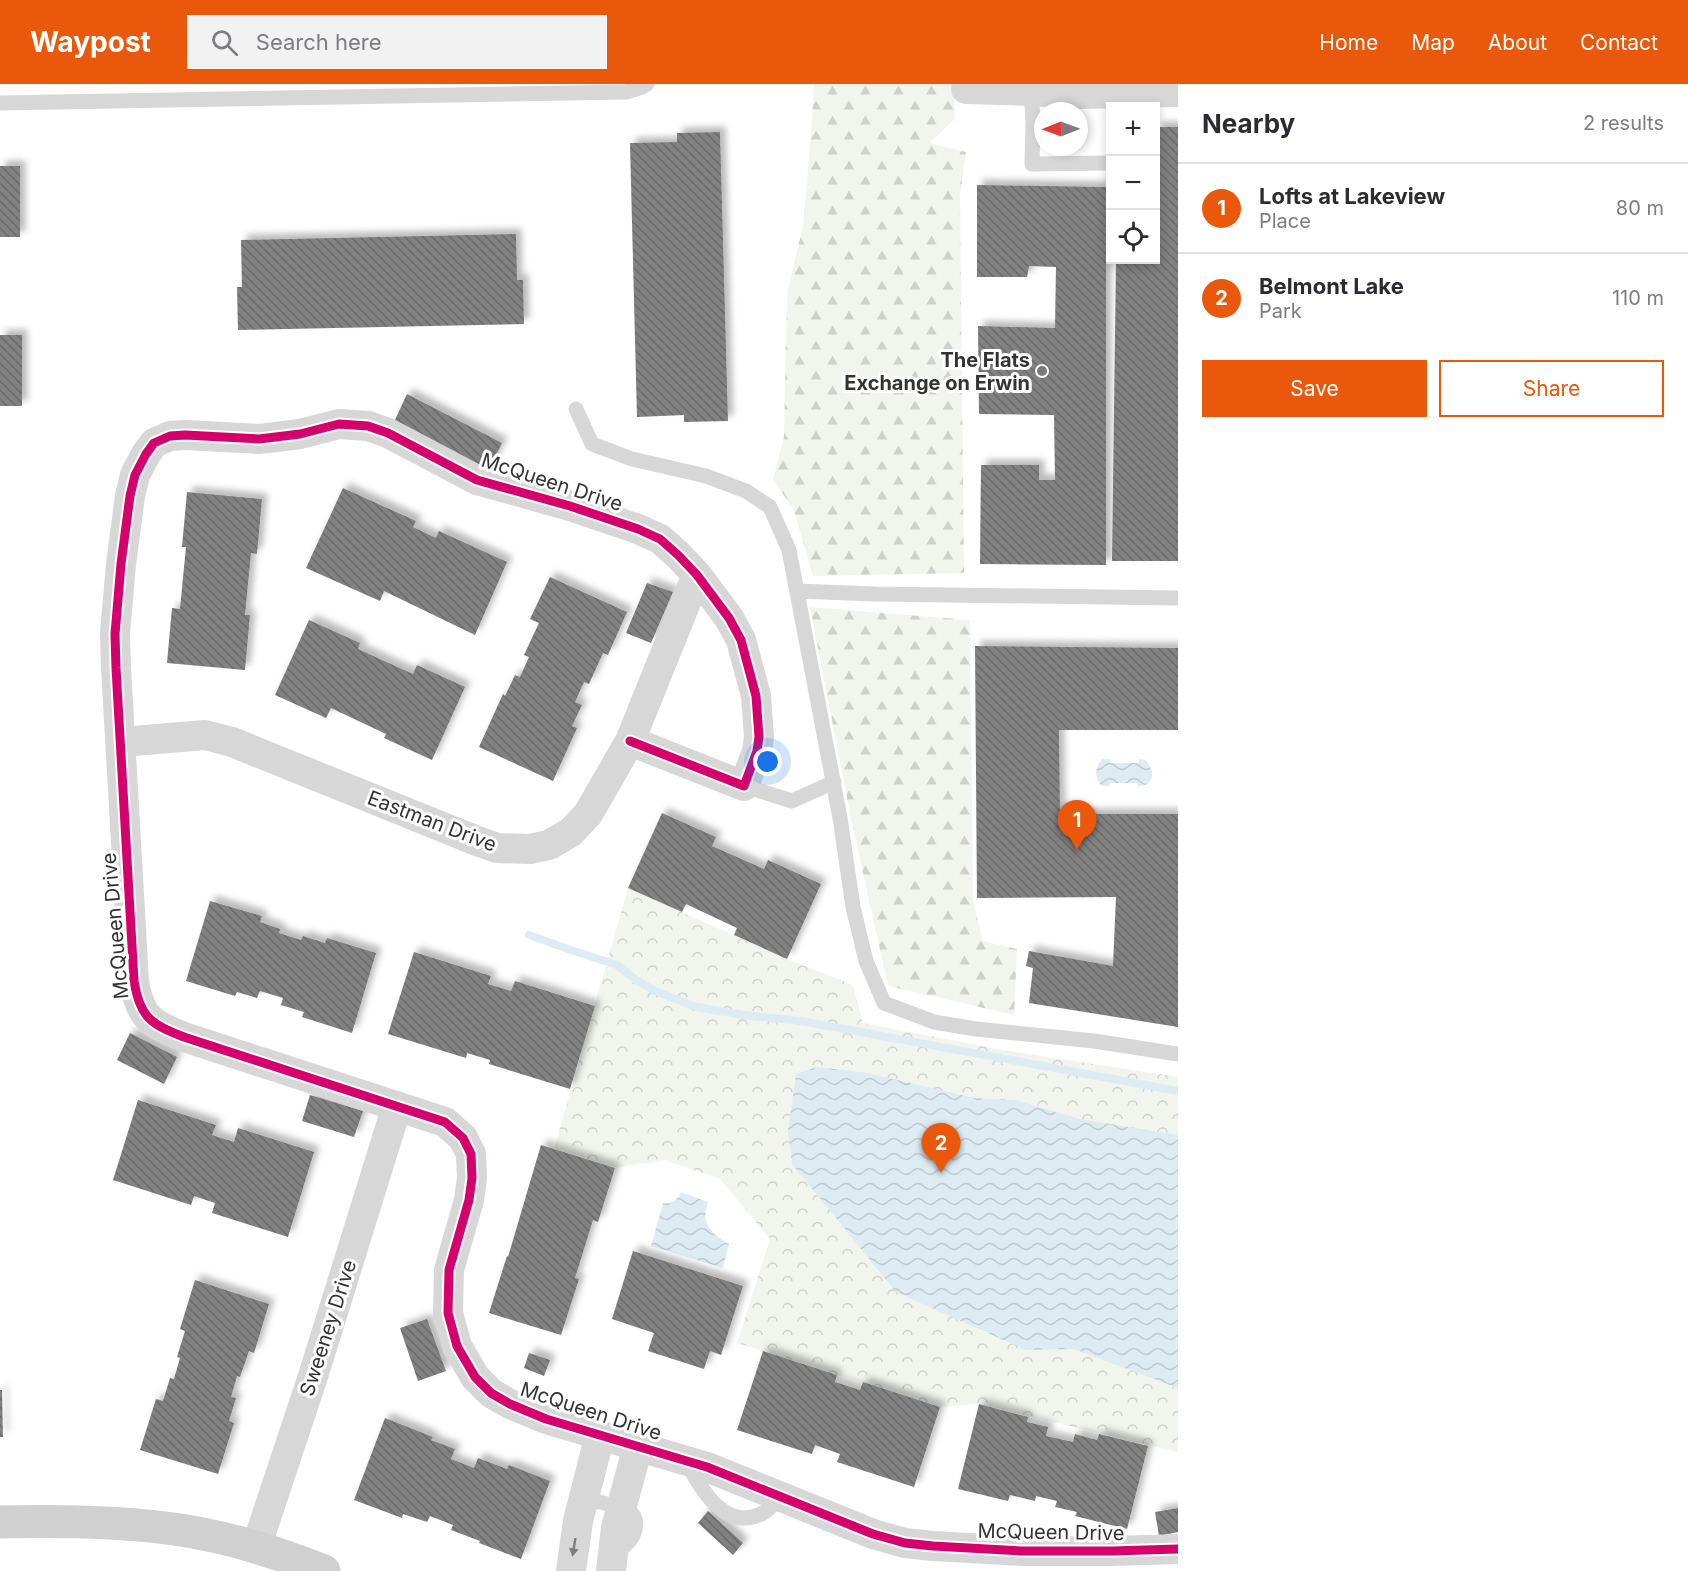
<!DOCTYPE html>
<meta charset="utf-8">
<style>
body{margin:0;font-family:Inter,sans-serif;background:#f2f2f3;color:#2b2b33}
.controls{position:absolute;right:18px;top:18px;display:grid;overflow:hidden;border-radius:0px;box-shadow:0 3px 9px #0003}
.controls button{width:54px;height:54px;display:grid;place-items:center;padding:0;border:0;border-bottom:2px solid #e1e1e2;background:#fff;color:#2b2b33;font:30px sans-serif}
.compass{position:absolute;left:1034px;top:18px;width:54px;height:54px;border-radius:50%;background:#fff;box-shadow:0 3px 9px #0003;rotate:269deg}
.you{position:absolute;left:768px;top:678px;width:21px;height:21px;margin:-15px;border:4px solid #fff;border-radius:50%;background:#1a73e8;box-shadow:0 0 0 9px #1a73e833}
.badge{display:grid;place-items:center;width:39px;height:39px;border-radius:50%;background:#ea580c;color:#fff;font-size:20px;font-weight:700}
.pin{position:absolute;translate:-50% -50px;filter:drop-shadow(0 2px 3px #0008)}
.pin::after{content:'';position:absolute;top:32px;width:21px;height:18px;background:inherit;clip-path:polygon(0 0,100% 0,50% 100%)}
.list{margin:0;padding:0;list-style:none}
h2{display:flex;justify-content:space-between;align-items:center;height:78px;margin:0;padding:0 24px;font-size:26px}
h2 small{font-size:20px;font-weight:400;color:#7c7c81}
.list li{display:grid;grid-template-columns:39px 1fr auto;gap:18px;align-items:center;box-sizing:border-box;height:90px;padding:0 24px;border-top:2px solid #e1e1e2}
.list b{display:block;font-size:22px;white-space:nowrap}
.list p{margin:0;font-size:20px;white-space:nowrap;color:#7c7c81}
.list em{font-size:20px;font-style:normal;color:#7c7c81}
.actions{display:flex;gap:12px;padding:18px 24px}
.actions a{flex:1;padding:14px 0;border:2px solid #ea580c;border-radius:0px;text-align:center;font-size:21px;color:#ea580c}
.actions .main{background:#ea580c;color:#fff}
.icon{flex:none;width:33px;height:33px;fill:none;stroke:currentColor;stroke-width:2;stroke-linecap:round;stroke-linejoin:round}
.map{position:relative;flex:none;width:1178px;height:1487px;overflow:hidden}
header{display:flex;align-items:center;gap:36px;box-sizing:border-box;height:84px;padding:0 30px;background:#ea580c;color:#fff}
header strong{font-size:28px}
nav{display:flex;gap:33px;margin-inline-start:auto;font-size:21px}
.search{width:420px;height:54px;background:#f2f2f3;display:flex;align-items:center;gap:15px;box-sizing:border-box;padding:0 21px;border-radius:0px;color:#7c7c81;font-size:22px}
main{display:flex}
aside{flex:1;background:#fff}
.map>svg:first-child{display:block}
</style>
<header>
<strong>Waypost</strong>
<div class="search"><svg class="icon" aria-label="search" viewBox="0 0 24 24"><circle cx="10" cy="10" r="6"/><path d="M15 15l6 6"/></svg>Search here</div>
<nav><a>Home</a><a>Map</a><a>About</a><a>Contact</a></nav>
</header>
<main>
<div class="map">
<svg width="1178" height="1487" viewBox="0 0 1178 1487">
<defs>
<pattern id="forest-firs" width="22" height="20" patternUnits="userSpaceOnUse" patternTransform="scale(1.5)"><rect width="22" height="20" fill="#f1f5ed"/><path d="M5 1l3.5 6h-7zM16 11l3.5 6h-7z" fill="#cfd2cc"/></pattern>
<pattern id="park-crowns" width="20" height="18" patternUnits="userSpaceOnUse" patternTransform="scale(1.5)"><rect width="20" height="18" fill="#f1f5ed"/><path d="M2 6a3 3 0 1 1 6 0M12 15a3 3 0 1 1 6 0" fill="none" stroke="#cfd2cc"/></pattern>
<pattern id="water-waves" width="16" height="10" patternUnits="userSpaceOnUse" patternTransform="scale(1.5)"><rect width="16" height="10" fill="#ddebf3"/><path d="M0 5q4-4 8 0t8 0" fill="none" stroke="#becad1"/></pattern>
<pattern id="building-back-hatch" width="6" height="6" patternUnits="userSpaceOnUse" patternTransform="scale(1.5)"><rect width="6" height="6" fill="#818181"/><path d="M-1 5l2 2M0 0l6 6M5-1l2 2" fill="none" stroke="#6a6a6a"/></pattern>
<filter id="shadow"><feDropShadow dx="5.5" dy="-5.5" stdDeviation="3" flood-color="#0004"/></filter>
</defs>
<rect width="100%" height="100%" fill="#fff"/>
<path fill="url(#forest-firs)" d="M814,0H954L955,35L929,59L966,68L960,111L964,489L813,492L793,424L773,396L784,353L786,247L788,205L803,142L812,38Z
M810,523L970,536L973,817L983,857L1017,865L1014,931L888,902L851,734Z"/>
<path fill="url(#park-crowns)" d="M628,804L787,875L853,901L863,939L997,965L1178,993V1368L979,1320L940,1323L737,1259L770,1155L720,1095L665,1076L615,1084L554,1065Z"/>
<path fill="url(#water-waves)" d="M1102,675H1110V679H1139V675L1145,676C1156,686 1155,702 1138,702L1137,699H1110L1109,702H1102C1093,693 1095,684 1102,675Z
M817,983L868,989L974,1014L1016,1016L1080,1035L1178,1051V1304L1074,1265L1026,1266L896,1208L792,1080L788,1047L796,990Z
M681,1108L708,1118C700,1141 711,1149 729,1160L723,1184L651,1162L663,1119C672,1121 677,1116 681,1108Z"/>
<g fill="none" stroke-linecap="round" stroke-linejoin="round">
<path stroke="#ddebf3" stroke-width="8" d="M529,851L571,866L617,881L636,896L655,907L696,923L743,931L801,937L1178,1007"/>
</g>
<path fill="url(#building-back-hatch)" filter="url(#shadow)" d="M1156,43H1178V477H1112L1116,176H1156Z
M720,48L728,337L684,338V331L637,333L630,59L677,58V49Z
M0,82H20V153H0Z
M977,101L1106,103V481L980,480L981,381H1039V396H1055L1054,331L979,330L978,242L1055,244L1056,183L1029,182L1027,193H977Z
M516,150L517,196H523L524,240L238,246L237,203H242L241,156Z
M0,251H22V322H0Z
M407,310L502,359L489,386L394,338Z
M343,404L416,437L413,443L436,454L439,447L507,478L475,551L384,507L380,517L306,484Z
M187,408L262,415L257,470L251,469L245,531H250L245,586L167,579L172,524L180,525L186,463H182Z
M550,493L627,528L608,571L603,569L589,600L584,598L575,618L582,621L572,642L577,644L553,697L479,663L503,610L505,612L515,591L520,593L529,573L524,571L539,539L530,535Z
M647,499L673,508L651,559L626,549Z
M309,536L360,559L358,565L413,590L417,581L465,603L432,676L384,654L386,650L331,624L326,634L275,611Z
M975,562L1178,564V646H1059L1060,730H1178V943L1029,919L1033,884L1026,882L1029,867L1113,882L1116,813L977,814Z
M662,729L716,753L712,762L764,785L768,776L821,800L787,875L734,851L737,844L686,820L682,828L628,804Z
M210,817L262,832L260,838L280,845L279,849L301,856L303,852L325,859L327,854L376,869L352,949L302,933L304,928L281,921L283,914L260,907L257,914L237,908L235,912L186,897Z
M414,868L491,892L488,900L511,907L515,897L595,922L570,1005L489,980L490,976L467,969L466,974L388,950Z
M130,949L177,973L164,1000L117,976Z
M310,1011L363,1027L354,1053L302,1037Z
M138,1016L216,1041L212,1051L234,1058L238,1044L314,1068L288,1153L212,1129L215,1119L194,1112L191,1121L113,1096Z
M541,1061L615,1084L598,1138L593,1136L575,1194L579,1195L561,1251L489,1229L507,1172L508,1173Z
M633,1167L743,1202L721,1271L710,1267L704,1285L648,1267L654,1249L612,1235Z
M195,1196L269,1220L254,1269L249,1267L240,1293L237,1292L231,1313L236,1314L229,1337L234,1339L218,1390L140,1366L156,1315L163,1317L170,1294L174,1295L180,1274L177,1273L185,1247L180,1245Z
M427,1235L446,1287L418,1297L400,1244Z
M763,1267L837,1291L835,1298L860,1306L863,1298L940,1323L914,1403L837,1378L840,1370L815,1361L812,1370L737,1346Z
M529,1269L550,1276L544,1292L524,1284Z
M0,1306H2L3,1353H0Z
M979,1320L1028,1333L1027,1338L1048,1343L1046,1352L1073,1358L1075,1350L1097,1356L1099,1350L1148,1362L1127,1445L1075,1432L1077,1428L1055,1423L1057,1417L1036,1412L1035,1417L1010,1411L1008,1417L958,1405Z
M385,1334L433,1353L431,1356L455,1365L451,1375L474,1384L478,1374L507,1385L509,1381L550,1397L521,1475L479,1459L480,1457L451,1446L453,1441L430,1432L427,1438L403,1430L402,1434L354,1416Z
M1178,1424V1448L1159,1452L1155,1428Z
M708,1427L743,1459L733,1471L698,1439Z"/>
<g fill="none" stroke-linecap="round" stroke-linejoin="round">
<path stroke="#d7d7d7" stroke-width="15" d="M1031,7L1033,37L1032,80L1109,79
M0,19L626,8L642,3L647,0
M576,325L592,360L632,375L706,392L746,407L770,423L789,466L840,734L853,823L866,877L884,919L934,938L976,945L1094,957L1178,970
M797,507L875,510L1178,514
M744,702L792,717L834,698
M686,1377C701,1405 725,1449 763,1429C769,1426 775,1418 780,1413
M583,1414C596,1418 619,1421 630,1428C636,1432 636,1438 635,1445C633,1457 624,1463 614,1469"/>
<path stroke="#d7d7d7" stroke-width="30" d="M966,5L1031,7L1079,10L1178,8
M630,657L744,702L757,667L759,653L756,612L741,556L729,534L697,491L678,471L660,455L638,445L570,422L477,396L388,349L368,342L339,340L300,350L259,355L185,351L170,352L154,359L146,370L135,391L130,412L121,480L115,550L116,584L134,897C140,934 151,940 184,953L445,1038L463,1054L471,1070L472,1094L469,1116L449,1186L448,1229L457,1262L475,1293L491,1309L510,1320L546,1335L707,1383L873,1450L905,1459L933,1462L1022,1467H1112L1178,1465
M121,658L205,651L232,658L477,757L497,764L530,765L549,761L571,748L588,730L630,657L697,491
M256,1464L314,1289L397,1022
M571,1487L578,1437L600,1351
M611,1487L616,1444L638,1362"/>
<path stroke="#d0d0d0" stroke-width="33" d="M0,1438C58,1437 116,1437 174,1445C225,1452 276,1468 324,1487"/>
<g stroke="#fff" stroke-width="13">
<path id="cycleway" d="M630,657L744,702L757,667L759,653L756,612L741,556L729,534L697,491L678,471L660,455L638,445L570,422L477,396L388,349L368,342L339,340L300,350L259,355L185,351L170,352L154,359L146,370L135,391L130,412L121,480L115,550L116,584L134,897C140,934 151,940 184,953L445,1038L463,1054L471,1070L472,1094L469,1116L449,1186L448,1229L457,1262L475,1293L491,1309L510,1320L546,1335L707,1383L873,1450L905,1459L933,1462L1022,1467H1112L1178,1465"/>
</g>
<use href="#cycleway" stroke="#d6006c" stroke-width="9"/>
</g>
<defs><path id="oneway-solid" d="M-6-.8H1V-3.2L6.5 0L1 3.2V.8H-6Z" transform="scale(1.5)"/></defs>
<use fill="#7d7d7d" href="#oneway-solid" transform="translate(574 1463) rotate(99)"/>
<circle fill="#7a7a7a" stroke="#fff" stroke-width="2" cx="1042" cy="287" r="6"/>
<g text-anchor="middle" dominant-baseline="central" stroke-width="6" stroke-linejoin="round" paint-order="stroke">
<g font-size="20" font-weight="bold" fill="#333" stroke="#fff" text-anchor="end">
<text x="1030" y="276">The Flats<tspan x="1030" dy="23">Exchange on Erwin</tspan></text>
</g>
<g font-size="20" fill="#333" stroke="#fff">
<text transform="translate(552 398) rotate(18)">McQueen Drive</text>
<text transform="translate(432 737) rotate(21)">Eastman Drive</text>
<text transform="translate(115 842) rotate(-95)">McQueen Drive</text>
<text transform="translate(328 1244) rotate(-72)">Sweeney Drive</text>
<text transform="translate(591 1327) rotate(18)">McQueen Drive</text>
<text transform="translate(1051 1448) rotate(1)">McQueen Drive</text>
</g>
</g>
</svg>
<div class="controls">
<button>+</button>
<button>−</button>
<button><svg class="icon" aria-label="locate" viewBox="0 0 24 24"><circle cx="12" cy="12" r="6"/><path d="M12 2v4M12 18v4M2 12h4M18 12h4"/></svg></button>
</div>
<svg class="compass" viewBox="-18 -18 36 36"><path d="M0-13l5 13h-10z" fill="#e53935"/><path d="M0 13l5-13h-10z" fill="#7c7c81"/></svg>
<div class="you"></div>
<div class="pin badge" style="left:1077px;top:766px">1</div>
<div class="pin badge" style="left:941px;top:1089px">2</div>
</div>
<aside>
<h2>Nearby<small>2 results</small></h2>
<ul class="list">
<li><span class="badge">1</span><div><b>Lofts at Lakeview</b><p>Place</p></div><em>80 m</em></li>
<li><span class="badge">2</span><div><b>Belmont Lake</b><p>Park</p></div><em>110 m</em></li>
</ul>
<div class="actions"><a class="main">Save</a><a>Share</a></div>
</aside>
</main>
